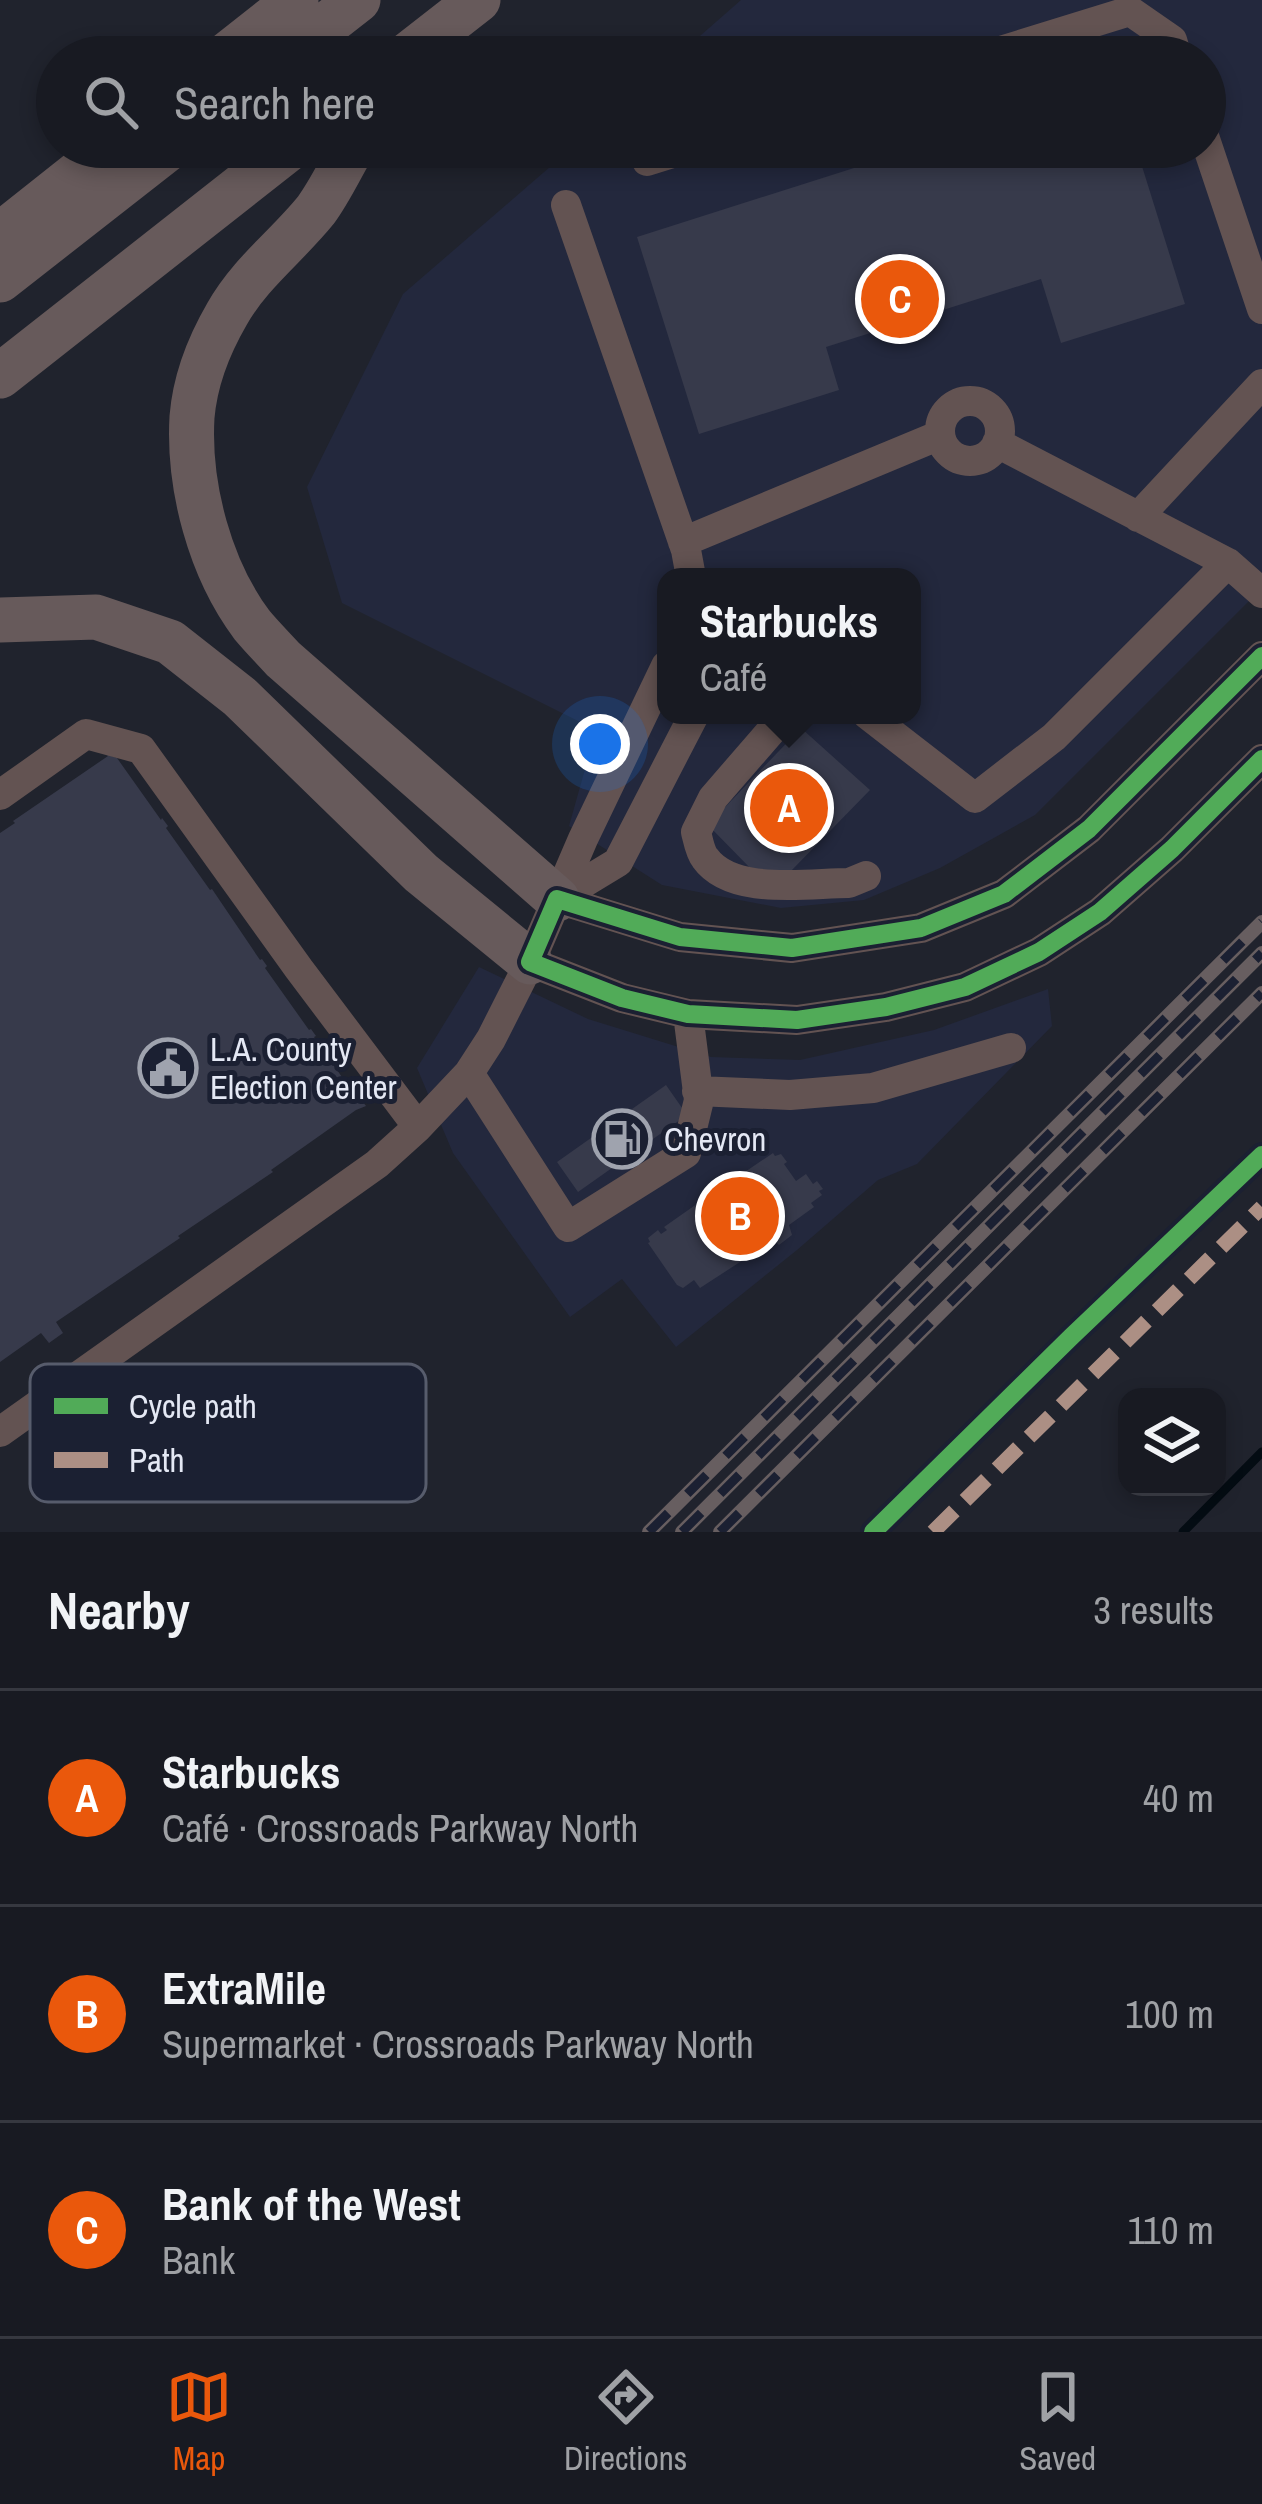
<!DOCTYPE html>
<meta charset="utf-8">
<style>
body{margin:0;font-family:"Archivo Narrow",sans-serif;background:#21232a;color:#f1f3f6}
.controls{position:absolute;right:36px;bottom:36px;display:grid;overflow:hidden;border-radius:24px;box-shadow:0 6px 18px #0003}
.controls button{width:108px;height:108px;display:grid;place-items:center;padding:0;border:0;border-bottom:3px solid #363840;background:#181a22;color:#f1f3f6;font:60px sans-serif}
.you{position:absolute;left:600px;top:744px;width:42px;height:42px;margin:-30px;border:9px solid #fff;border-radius:50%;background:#1a73e8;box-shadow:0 0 0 18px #1a73e833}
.badge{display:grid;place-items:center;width:78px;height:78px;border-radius:50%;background:#ea580c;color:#fff;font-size:39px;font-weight:700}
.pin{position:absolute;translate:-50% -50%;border:6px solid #fff;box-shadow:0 3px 12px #0006}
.popup{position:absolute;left:657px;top:568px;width:264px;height:156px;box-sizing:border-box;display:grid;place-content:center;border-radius:24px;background:#181a22;filter:drop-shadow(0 3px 9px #0005);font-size:39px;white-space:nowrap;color:#9fa1a5}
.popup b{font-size:45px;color:#f1f3f6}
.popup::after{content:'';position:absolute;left:50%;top:100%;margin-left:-24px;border:24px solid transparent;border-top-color:#181a22}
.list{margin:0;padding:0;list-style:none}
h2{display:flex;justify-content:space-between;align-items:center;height:156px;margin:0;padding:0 48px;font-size:51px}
h2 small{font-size:39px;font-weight:400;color:#9fa1a5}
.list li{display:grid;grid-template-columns:78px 1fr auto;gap:36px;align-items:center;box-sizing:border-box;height:216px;padding:0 48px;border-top:3px solid #363840}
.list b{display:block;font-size:45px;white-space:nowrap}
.list p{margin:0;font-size:39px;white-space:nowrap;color:#9fa1a5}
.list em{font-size:39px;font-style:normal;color:#9fa1a5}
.icon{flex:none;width:66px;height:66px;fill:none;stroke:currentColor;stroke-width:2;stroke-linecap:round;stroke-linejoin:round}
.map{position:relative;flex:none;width:1262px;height:1532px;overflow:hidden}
.search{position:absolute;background:#181a22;box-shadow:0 6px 18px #0003;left:36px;right:36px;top:36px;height:132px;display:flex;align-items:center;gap:30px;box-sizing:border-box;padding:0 42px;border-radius:66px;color:#9fa1a5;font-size:45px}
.sheet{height:804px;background:#181a22}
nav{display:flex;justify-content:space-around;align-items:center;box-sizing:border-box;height:168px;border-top:3px solid #363840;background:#181a22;font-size:33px;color:#9fa1a5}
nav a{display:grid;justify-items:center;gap:6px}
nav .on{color:#ea580c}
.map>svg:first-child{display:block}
</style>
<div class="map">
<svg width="1262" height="1532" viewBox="0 0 1262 1532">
<rect width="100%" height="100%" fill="#20232d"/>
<path fill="#23283d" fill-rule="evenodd" d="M741,0H1262V588L1035,815L940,868L864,900L781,908L662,885L569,826L596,730L342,603L307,487L403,294L573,147H1205V57H676ZM666,577H912V715H666Z
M479,967L588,1019L711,1057L800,1060L934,1030L1048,989L1052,1026L917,1164L878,1180L797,1250L676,1347L622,1279L570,1317L453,1153L417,1068Z"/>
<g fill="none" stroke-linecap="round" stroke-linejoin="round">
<path stroke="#040c13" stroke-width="9" d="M1183,1532L1262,1452"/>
</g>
<path fill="#373a4b" d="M920,147H1136L1185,304L1061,343L1041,279L826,347L839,390L699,434L637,237Z
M801,728L870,790L791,871L752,870L708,825Z
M106,754L117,758L161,820L162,818L168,826L166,828L210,890L212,889L260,960L262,959L267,966L265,968L309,1030L311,1029L316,1036L314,1037L358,1100L360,1098L366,1106L356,1110L271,1170L273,1172L178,1236L180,1238L56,1322L63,1333L49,1343L41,1333L0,1362V833L15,823L13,821L108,756Z
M666,1085L687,1115L578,1192L557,1162Z
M773,1153L775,1156L781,1154L787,1162L784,1164L796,1181L806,1174L813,1184L817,1181L823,1189L819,1191L822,1195L811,1203L814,1207L789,1225L792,1235L779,1245L771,1238L755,1249L757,1251L700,1288L694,1280L683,1288L677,1285L648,1243L650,1242L648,1238L658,1230L661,1234L667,1230L664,1227L701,1201L703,1204L710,1203L707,1200L714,1193Z"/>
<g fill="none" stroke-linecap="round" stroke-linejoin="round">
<path stroke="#635352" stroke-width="30" d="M981,57L1130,11L1172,40L1177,57
M1205,139L1262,309
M647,161L692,147
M566,205L686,550L691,577
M940 431a30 30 0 1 1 60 0a30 30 0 1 1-60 0Z
M997,443L1228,563
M1138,517L1262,384
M683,542L940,435
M785,715L713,798L696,832C698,840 700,852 705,858C732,896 807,883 849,883L866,876
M868,715L975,798L1054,737L1228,563L1262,593
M0,795L86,734L141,749L299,969L418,1127
M557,899L680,937L792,948L921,928L1004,894L1089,829L1262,656
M557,899L618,862L694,715
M530,962L622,998L688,1014L797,1020L886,1007L965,987L1039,952L1100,912L1172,849L1262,759
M469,1073L568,1227L686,1153L699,1100L688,1014
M697,1091L790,1095L873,1088L1011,1048
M0,1432L377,1164L418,1127L469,1073L491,1039L530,962L583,839L666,666"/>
<path stroke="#675a5b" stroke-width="45" d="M224,57L296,0
M285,57L358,0
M405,57L478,0
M353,147C341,167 330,191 316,210C287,246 250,273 227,314C209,345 195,381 192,417C188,487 210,569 252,625C262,637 273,648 283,659L557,899
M0,235L111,147
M0,280L170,147
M0,376L291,147
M0,620L96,617L170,642L240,697L421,873L530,962"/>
<g stroke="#675e60" stroke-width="14">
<path id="rail" d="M649,1532L1262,922
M682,1532L1262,953
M720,1532L1262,993"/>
</g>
<use href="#rail" stroke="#1b2032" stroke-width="9" stroke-dasharray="27" stroke-linecap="butt"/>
<path stroke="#ac8f84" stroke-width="15" stroke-dasharray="30 15" stroke-linecap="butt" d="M933,1532L1262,1207"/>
<g stroke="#1b2032" stroke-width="26">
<path id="cycleway" d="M1262,656L1089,829L1004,894L921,928L792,948L680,937L557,899L530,962L622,998L688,1014L797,1020L886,1007L965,987L1039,952L1100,912L1172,849L1262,759
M873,1532L1071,1337L1262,1155"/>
</g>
<use href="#cycleway" stroke="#51ab58" stroke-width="18"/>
</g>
<defs>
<g id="civic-ring" transform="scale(3)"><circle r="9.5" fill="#1b2032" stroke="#9fa3ae" stroke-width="1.5"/><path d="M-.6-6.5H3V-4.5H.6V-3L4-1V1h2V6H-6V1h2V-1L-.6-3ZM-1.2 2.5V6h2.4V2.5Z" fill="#9fa3ae"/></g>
<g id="fuel-ring" transform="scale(3)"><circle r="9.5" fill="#1b2032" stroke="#9fa3ae" stroke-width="1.5"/><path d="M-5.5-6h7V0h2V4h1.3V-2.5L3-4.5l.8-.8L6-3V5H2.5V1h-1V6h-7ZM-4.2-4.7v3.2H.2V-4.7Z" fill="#9fa3ae"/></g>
</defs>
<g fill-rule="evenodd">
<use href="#civic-ring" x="168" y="1068"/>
<use href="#fuel-ring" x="622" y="1139"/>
</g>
<g text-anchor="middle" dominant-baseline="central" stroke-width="10" stroke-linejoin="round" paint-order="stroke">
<g font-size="33" fill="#e4e8f4" stroke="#1b2032" text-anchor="start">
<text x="210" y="1049">L.A. County<tspan x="210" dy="38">Election Center</tspan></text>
<text x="664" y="1139">Chevron</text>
</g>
</g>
<rect x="30" y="1364" width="396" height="138" rx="18" fill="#1b2032" stroke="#575c6c" stroke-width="3"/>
<rect x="54" y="1398" width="54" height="16" fill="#51ab58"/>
<rect x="54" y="1452" width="54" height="16" fill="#ac8f84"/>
<g font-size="33" fill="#e4e8f4">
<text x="129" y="1418">Cycle path</text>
<text x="129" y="1472">Path</text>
</g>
</svg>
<div class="controls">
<button><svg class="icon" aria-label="layers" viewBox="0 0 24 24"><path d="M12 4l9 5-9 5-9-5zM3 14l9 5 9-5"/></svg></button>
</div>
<div class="you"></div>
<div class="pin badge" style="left:789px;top:808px">A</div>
<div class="popup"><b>Starbucks</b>Café</div>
<div class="pin badge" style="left:740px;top:1216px">B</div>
<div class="pin badge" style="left:900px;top:299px">C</div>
<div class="search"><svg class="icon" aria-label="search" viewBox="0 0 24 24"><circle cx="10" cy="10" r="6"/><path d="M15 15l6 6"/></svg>Search here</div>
</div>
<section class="sheet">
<h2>Nearby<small>3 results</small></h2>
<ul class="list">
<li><span class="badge">A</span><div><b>Starbucks</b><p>Café · Crossroads Parkway North</p></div><em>40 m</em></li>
<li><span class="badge">B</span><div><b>ExtraMile</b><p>Supermarket · Crossroads Parkway North</p></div><em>100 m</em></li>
<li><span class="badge">C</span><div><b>Bank of the West</b><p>Bank</p></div><em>110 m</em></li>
</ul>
</section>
<nav>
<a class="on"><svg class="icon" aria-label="map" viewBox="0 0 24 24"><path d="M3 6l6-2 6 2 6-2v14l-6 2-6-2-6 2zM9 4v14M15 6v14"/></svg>Map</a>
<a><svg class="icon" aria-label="directions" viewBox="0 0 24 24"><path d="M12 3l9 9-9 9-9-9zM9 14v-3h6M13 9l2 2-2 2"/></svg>Directions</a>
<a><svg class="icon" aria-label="saved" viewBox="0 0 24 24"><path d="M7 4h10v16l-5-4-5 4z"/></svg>Saved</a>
</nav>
